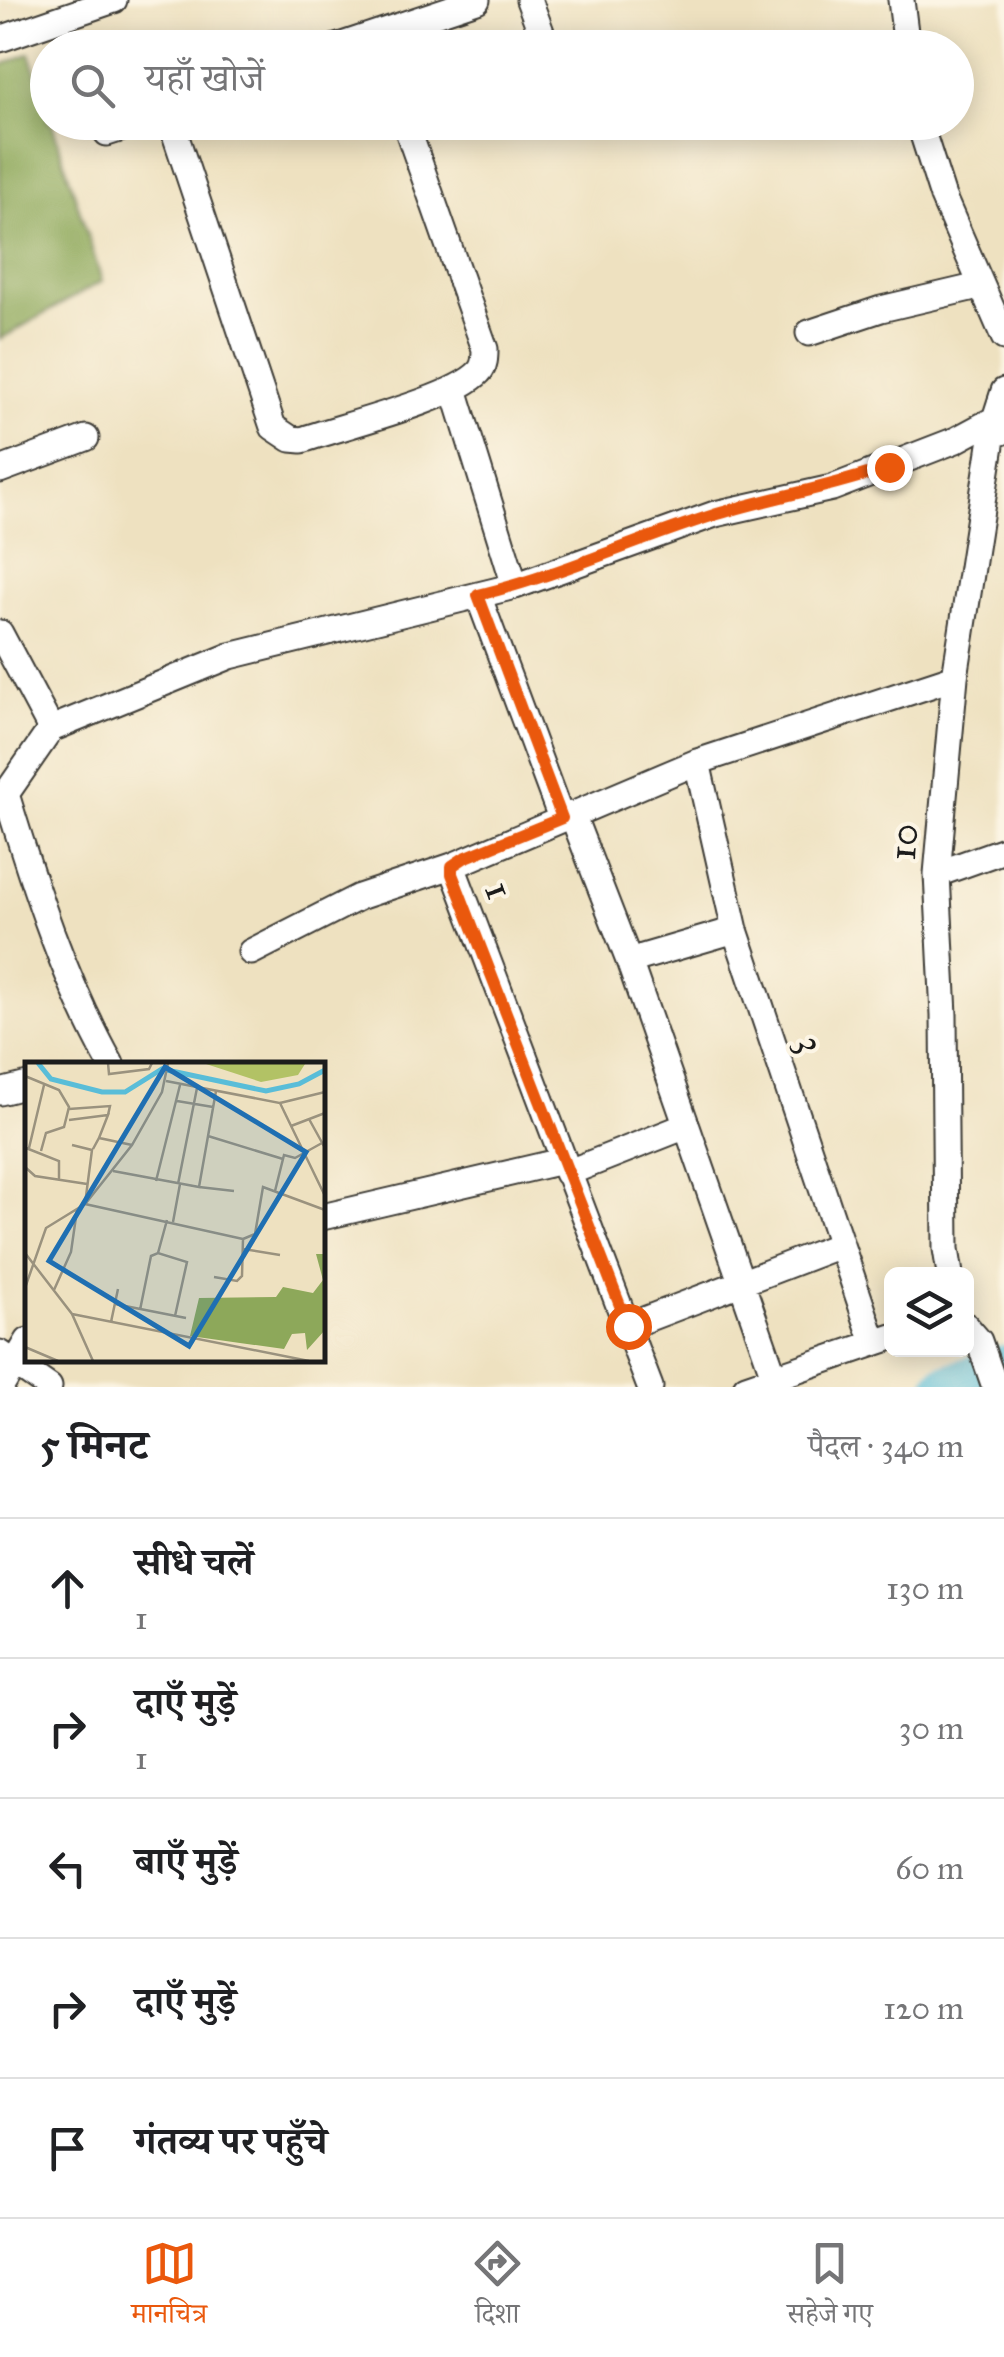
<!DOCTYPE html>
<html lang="hi">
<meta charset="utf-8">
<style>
body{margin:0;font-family:"IM FELL Great Primer","Noto Serif Devanagari",serif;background:#f2f2f2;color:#202124}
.controls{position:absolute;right:30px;bottom:30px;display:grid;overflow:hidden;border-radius:15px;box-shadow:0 5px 25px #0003}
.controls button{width:90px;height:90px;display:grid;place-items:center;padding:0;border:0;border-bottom:2px solid #e0e0e0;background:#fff;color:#202124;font:50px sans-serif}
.stop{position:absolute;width:30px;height:30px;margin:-22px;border:8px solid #ea580c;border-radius:50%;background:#fff}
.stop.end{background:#ea580c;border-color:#fff;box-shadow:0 2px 10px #0008}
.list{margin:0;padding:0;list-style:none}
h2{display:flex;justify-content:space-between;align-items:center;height:130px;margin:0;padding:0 40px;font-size:42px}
h2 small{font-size:32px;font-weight:400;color:#757577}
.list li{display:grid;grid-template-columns:65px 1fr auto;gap:30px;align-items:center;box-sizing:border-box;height:140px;padding:0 40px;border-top:2px solid #e0e0e0}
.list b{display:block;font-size:38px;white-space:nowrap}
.list p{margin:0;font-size:32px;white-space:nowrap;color:#757577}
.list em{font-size:32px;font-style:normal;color:#757577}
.icon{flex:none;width:55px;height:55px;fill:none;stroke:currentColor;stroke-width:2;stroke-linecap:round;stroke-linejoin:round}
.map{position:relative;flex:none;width:1004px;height:1387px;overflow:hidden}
.search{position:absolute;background:#fff;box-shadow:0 5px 25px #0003;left:30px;right:30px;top:30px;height:110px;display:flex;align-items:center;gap:25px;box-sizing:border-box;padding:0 35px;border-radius:55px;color:#757577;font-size:38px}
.sheet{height:830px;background:#fff}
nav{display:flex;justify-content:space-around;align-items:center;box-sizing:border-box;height:140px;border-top:2px solid #e0e0e0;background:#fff;font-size:28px;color:#757577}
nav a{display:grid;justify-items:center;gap:5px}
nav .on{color:#ea580c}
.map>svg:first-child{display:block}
</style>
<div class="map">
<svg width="1004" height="1387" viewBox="0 0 1004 1387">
<rect width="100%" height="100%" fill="#fcf5e5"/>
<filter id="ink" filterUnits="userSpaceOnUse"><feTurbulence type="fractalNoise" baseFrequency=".01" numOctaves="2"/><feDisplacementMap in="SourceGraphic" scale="20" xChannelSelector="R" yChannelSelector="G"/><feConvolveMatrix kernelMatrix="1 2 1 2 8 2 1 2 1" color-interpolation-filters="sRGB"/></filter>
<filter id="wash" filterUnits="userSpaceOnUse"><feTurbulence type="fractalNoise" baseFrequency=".0048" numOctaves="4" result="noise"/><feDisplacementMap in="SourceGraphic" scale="40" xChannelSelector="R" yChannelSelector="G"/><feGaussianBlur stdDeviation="2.25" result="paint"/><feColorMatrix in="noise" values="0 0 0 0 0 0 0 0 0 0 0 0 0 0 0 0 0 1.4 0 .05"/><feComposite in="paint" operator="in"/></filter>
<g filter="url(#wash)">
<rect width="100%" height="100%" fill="#eee1c0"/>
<path fill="#8da85a" stroke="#54623b" stroke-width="2.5" d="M30,53L47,108L48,122L52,123L102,281L0,339V66Z"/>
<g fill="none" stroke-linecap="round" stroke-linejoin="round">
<path stroke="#59bdd8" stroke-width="45" d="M946,1387L1004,1368"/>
</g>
</g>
<g filter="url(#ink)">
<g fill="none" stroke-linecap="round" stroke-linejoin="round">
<g stroke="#3c3a35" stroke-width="29">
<path id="street" d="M529,0L547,48
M901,0L907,48
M0,39L114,0
M333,48L477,0
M171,122L273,427L291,439L302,440C342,426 454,399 479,372C485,366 485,357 485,349L405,122
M919,122L943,197L1004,337
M107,133L141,122
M809,333L881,309L979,286
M454,389L515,586
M1002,432L995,419L1004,391
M0,470L86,438
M478,595L561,818
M0,633L51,729L230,656L515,586L715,514L832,488L956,440L995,419
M51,729L6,794C34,886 64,980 111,1064
M697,762L735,930L874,1343
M572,814L629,961L774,1376
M937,874L1004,850
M251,952L359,897L452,866
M629,961L735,930
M0,1092L28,1085
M567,1173L686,1126
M322,1217L562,1161
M950,1274L946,1249L944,1015L937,874L955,677L995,419
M628,1326L840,1245
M966,1326L979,1341L995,1387
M0,1353L49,1387
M1,1387L28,1341
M650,1387L452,866L697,762L955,677
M746,1387L892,1337"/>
</g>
<use href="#street" stroke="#fff" stroke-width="25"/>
</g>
</g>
<g fill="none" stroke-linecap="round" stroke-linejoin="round" filter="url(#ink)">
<path stroke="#ea580c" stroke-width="12" d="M628,1326L452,874V866L464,858L562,818L478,595C558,576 632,541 711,516C770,497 831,488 889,467"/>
</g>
<g text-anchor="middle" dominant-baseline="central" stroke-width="8" stroke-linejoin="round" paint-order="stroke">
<g font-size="38" fill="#1c1c1c" stroke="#fcf5e5">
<text transform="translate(903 842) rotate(-86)">10</text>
<text transform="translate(499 890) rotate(69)">1</text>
<text transform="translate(811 1044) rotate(72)">3</text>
</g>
</g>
<g transform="translate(25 1062)">
<rect width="300" height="300" fill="#eee1c0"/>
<path d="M178,1H279L280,2L273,13L236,20Z" fill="#b2c265"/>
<path d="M291,192H300V268L282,288L280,271L267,272L259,287L165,274L174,236L251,235L258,225L288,231L298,218Z" fill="#8da85a"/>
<path fill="none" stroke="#59bdd8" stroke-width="5" d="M13,1L26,17L77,30H100L137,7L241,29L274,22L300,8"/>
<path fill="none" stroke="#9a927e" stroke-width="2.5" d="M83,1L84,12L124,7L127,1M0,14L34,28L44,45L39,65L21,71L16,89M141,19L255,41L300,134M152,39L188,45M255,41L300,30M44,47L85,44L83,53M284,57L300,86M44,58L83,53L74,76M266,64L300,51M183,74L258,97M1,86L34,99V117M4,86L19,23M68,87L74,76L107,83M0,105L10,114L62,122M88,109L174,125L191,29M131,119L155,23M153,122L172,26M174,125L209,129M250,129L259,93L270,96L297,81M61,141L107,83L137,30L143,1M60,142L218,177L217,214L212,219L189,215M148,160L155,122M218,177L230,172L238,125L300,148M218,187L255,193M0,191L47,252L68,299M133,191L142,158M0,226L21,166L60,142L67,88L47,83M29,228L46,190L52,148M90,242L161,256M115,248L126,194L133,191L162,200L150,254M47,252L284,299M86,260L93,227M0,285L33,299"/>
<path fill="#1f6fb2" fill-opacity="0.15" stroke="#1f6fb2" stroke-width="5" d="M140,5L281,90L164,284L24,199Z"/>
<rect width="300" height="300" fill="none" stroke="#1c1c1c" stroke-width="5"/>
</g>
</svg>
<div class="controls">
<button><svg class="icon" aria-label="layers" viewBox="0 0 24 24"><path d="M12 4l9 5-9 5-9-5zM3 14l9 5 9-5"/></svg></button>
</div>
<div class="stop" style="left:628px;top:1326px"></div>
<div class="stop end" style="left:889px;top:467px"></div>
<div class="search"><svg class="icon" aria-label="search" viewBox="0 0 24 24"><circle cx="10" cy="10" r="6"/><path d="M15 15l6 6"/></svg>यहाँ खोजें</div>
</div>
<section class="sheet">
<h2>5 मिनट<small>पैदल · 340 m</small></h2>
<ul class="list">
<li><svg class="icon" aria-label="ahead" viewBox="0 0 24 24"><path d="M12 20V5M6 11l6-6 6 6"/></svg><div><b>सीधे चलें</b><p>1</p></div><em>130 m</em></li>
<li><svg class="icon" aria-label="right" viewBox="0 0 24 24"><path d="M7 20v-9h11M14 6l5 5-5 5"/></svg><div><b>दाएँ मुड़ें</b><p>1</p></div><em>30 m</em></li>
<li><svg class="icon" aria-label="left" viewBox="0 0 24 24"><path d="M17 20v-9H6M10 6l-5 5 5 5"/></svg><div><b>बाएँ मुड़ें</b></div><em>60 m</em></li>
<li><svg class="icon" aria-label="right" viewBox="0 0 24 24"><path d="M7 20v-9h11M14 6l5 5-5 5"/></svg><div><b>दाएँ मुड़ें</b></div><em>120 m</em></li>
<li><svg class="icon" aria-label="arrive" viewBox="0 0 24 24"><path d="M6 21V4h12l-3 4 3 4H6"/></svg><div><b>गंतव्य पर पहुँचे</b></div></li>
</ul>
</section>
<nav>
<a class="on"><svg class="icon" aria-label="map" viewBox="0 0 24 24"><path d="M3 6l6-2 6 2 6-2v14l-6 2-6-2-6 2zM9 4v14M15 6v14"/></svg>मानचित्र</a>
<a><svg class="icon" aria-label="directions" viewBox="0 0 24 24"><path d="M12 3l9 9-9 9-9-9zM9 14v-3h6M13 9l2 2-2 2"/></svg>दिशा</a>
<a><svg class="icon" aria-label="saved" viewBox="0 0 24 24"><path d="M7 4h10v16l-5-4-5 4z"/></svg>सहेजे गए</a>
</nav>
